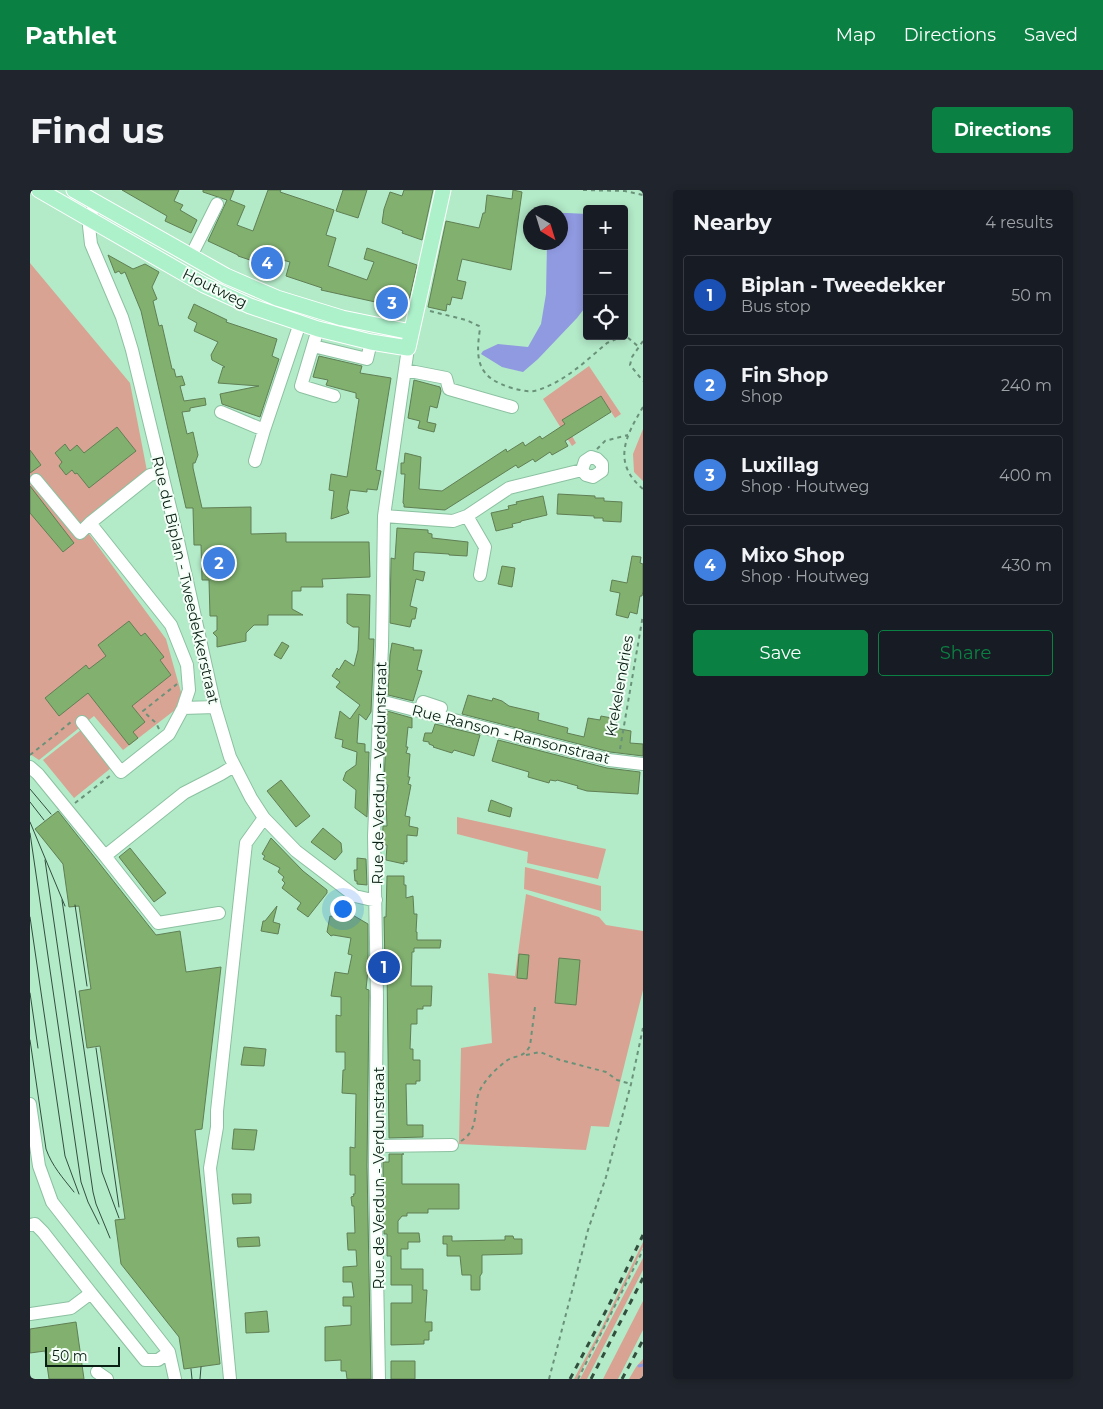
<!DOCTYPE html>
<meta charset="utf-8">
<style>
body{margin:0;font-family:Montserrat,sans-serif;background:#20242c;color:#f1f3f6}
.controls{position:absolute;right:15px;top:15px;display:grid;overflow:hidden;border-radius:5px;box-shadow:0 2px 8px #0003}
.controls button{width:45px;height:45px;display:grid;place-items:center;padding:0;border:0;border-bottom:1px solid #363941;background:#171b24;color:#f1f3f6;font:25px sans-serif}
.compass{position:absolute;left:493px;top:15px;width:45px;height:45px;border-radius:50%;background:#171b24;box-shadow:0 2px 8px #0003;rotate:142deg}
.scale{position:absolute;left:15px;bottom:12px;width:75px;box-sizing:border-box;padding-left:5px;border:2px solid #091f13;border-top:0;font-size:14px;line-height:18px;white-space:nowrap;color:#091f13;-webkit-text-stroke:4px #f4fff8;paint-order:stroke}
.you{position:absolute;left:312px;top:718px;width:18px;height:18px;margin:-12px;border:4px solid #fff;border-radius:50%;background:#1a73e8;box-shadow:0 0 0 8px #1a73e833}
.badge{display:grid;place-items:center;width:32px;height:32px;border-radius:50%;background:#0b8043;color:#fff;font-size:16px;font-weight:700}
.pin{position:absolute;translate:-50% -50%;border:2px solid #fff;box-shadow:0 1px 5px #0006}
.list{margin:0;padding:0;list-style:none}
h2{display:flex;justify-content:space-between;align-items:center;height:65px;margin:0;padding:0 20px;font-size:21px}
h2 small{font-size:16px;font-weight:400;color:#9ea1a6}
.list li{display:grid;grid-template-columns:32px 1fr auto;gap:15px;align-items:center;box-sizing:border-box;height:80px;margin:0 10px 10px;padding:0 10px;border:1px solid #363941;border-radius:5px}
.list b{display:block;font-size:19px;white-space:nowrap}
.list p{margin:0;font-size:16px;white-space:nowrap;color:#9ea1a6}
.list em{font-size:16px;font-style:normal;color:#9ea1a6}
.actions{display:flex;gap:10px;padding:15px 20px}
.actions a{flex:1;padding:11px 0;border:1px solid #0b8043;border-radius:5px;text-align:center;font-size:18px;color:#0b8043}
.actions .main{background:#0b8043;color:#fff}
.icon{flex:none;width:28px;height:28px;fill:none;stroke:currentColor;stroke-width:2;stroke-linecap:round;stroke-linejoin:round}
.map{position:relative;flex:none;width:613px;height:1189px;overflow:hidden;border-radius:5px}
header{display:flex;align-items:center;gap:30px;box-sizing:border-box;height:70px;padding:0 25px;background:#0b8043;color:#fff}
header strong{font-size:24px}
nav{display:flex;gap:28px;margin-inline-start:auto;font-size:18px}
.intro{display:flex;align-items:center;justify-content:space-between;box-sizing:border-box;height:120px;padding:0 30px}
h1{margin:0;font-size:35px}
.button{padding:12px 22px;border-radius:5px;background:#0b8043;color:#fff;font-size:18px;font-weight:700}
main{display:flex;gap:30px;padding:0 30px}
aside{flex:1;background:#171b24;border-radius:5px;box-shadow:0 2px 8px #0003}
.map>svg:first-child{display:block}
</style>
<header>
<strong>Pathlet</strong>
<nav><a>Map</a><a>Directions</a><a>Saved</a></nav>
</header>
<div class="intro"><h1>Find us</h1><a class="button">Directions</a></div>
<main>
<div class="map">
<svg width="613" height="1189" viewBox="0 0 613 1189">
<rect width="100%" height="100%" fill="#b3eac8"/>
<path fill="#d9a393" d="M0,73L100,193L117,281L51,333L136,449L154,513L93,560L64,526L9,570L0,564Z
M559,176L591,224L585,228L571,206L533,230L546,253L542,256L513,209Z
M613,239V291L604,282L603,264Z
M51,540L81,578L44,608L13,570Z
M427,627L576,659L568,689L497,673L498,662L427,644Z
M495,677L571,696V721L494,699Z
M496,704L569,727L576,735L613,741V800L579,937L561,936L556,960L429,954L431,858L462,853L458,783L485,786Z
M613,1052V1057L573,1140L547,1189H544L571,1139Z
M613,1068V1080L557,1189H550Z
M613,1111V1140L588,1189H573Z
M613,1169V1189H599L606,1177Z"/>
<path fill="#909ae0" d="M518,22L557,24V115L547,128L508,169L493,182L472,177L451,164L453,161L468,154L498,157L511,134L516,104L517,53L530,52V22Z"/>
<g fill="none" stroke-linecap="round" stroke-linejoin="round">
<path stroke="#909ae0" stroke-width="3" d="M609,1176L613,1175"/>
</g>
<path fill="#81b06f" stroke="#607f54" d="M92,0H149L144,11L153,15L150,20L167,30L161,43L135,31L137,26Z
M173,0H204L200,10L215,16L207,35L223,41L238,0H251L250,2L304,20L296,45L306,48L298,76L337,90L344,72L334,69L337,58L387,75L377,119L291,100L292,98L256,86L260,72L245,68L241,79L225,74L226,72L208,66V65L178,51L197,10L173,2Z
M313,0H337L328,28L306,21Z
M374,0H403L392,50L372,43L373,41L352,33L354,19L360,2L372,6Z
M483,0L492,2L481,80L432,69L427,90L436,92L432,109L422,107L420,115L417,114L416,121L398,117L416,31L449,38L453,23H455L457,5L482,9Z
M78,65L103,79L115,74L129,82L122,97L127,109L123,111L129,136L132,135L142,179H144L146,187L152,186L155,195L150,196L154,211L175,208L176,215L160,218V221L152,222L157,244L163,242L168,265L165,273H163V278L172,318L221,317V344L256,343V352H339L340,387L292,389L293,397H271V401H262V419L273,425H238V435H224L216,443V451L187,457V447L183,443L187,440V426H180L179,390H172L171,355H164L163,318H156L111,121L95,82L91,84L89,81L85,83Z
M164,114L197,130L196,132L247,149L242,166L249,169L230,227L192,214L190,204L229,196L188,193L193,177H195L182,170L181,165L188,152L164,141L167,133L158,128Z
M289,166L332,176L330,183L361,188L346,280L351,281L347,300L337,299V302L320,300L317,318L319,323L301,329L304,301L299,300L301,284L317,287L329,209L326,208V203L296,195L298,190L283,187Z
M384,190L410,197L411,201L407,218L400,216L397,232L406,234L404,242L388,238L390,231L378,228Z
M571,206L581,222L535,251L538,256L522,265L520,262L505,272L503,269L488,278L486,275L415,320L374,317V314L373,313L375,284H371V273H374L375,263L391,267L389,299L412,301L476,259L477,262L493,252L495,256L510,246L512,249L535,234L532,230Z
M87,237L106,261L59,298L47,283L45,284L42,280L36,285L29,276L32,272L25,263L35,254L40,261L47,255L54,263Z
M0,260L11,275L0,283Z
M0,296L44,353L33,362L0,323Z
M528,304L565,306V308H574V311L592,312L591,332L573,331V328H564V326L527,324Z
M513,306L517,325L491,331V332L482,334L483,337L466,341L461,323L479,319L478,316L487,314L486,312Z
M367,338L398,340V343L402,344V348L438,352L437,366L419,365V364L386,362L384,363L383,380L395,382L393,391L386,389L380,416L387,418L385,429H382L380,437L360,433L361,368L365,369Z
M602,366L611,367L610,373L613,374V401L612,406H610L607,424L600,422L598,428L586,425L590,403L580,401L582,390L597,393Z
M472,376L485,378L482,397L468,394Z
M317,404L340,405L339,449H344L341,522L336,530L329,524L327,553L335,554V562H339L337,627L325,618L326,600L313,590L316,582L326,575L327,562L312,557L313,550L305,548L310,521L320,529L330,515L306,497L310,492L302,486L307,478L309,480L315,470L324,476L328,460L329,437H323L317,433Z
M99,431L111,446L115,443L134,467L130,470L141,485L102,516L115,532L103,542L108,548L99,555L58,503L29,526L15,508L56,475L59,479L76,466L68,455Z
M252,452L259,456L251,469L244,465Z
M362,453L384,458L383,460H392L387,480L392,481L383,511L358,505L360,465Z
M438,505L462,511L463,508L472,511L479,516L509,523L508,530L538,538L537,543L554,547L558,528L570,530L571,526L587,529L585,538L601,541L600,553L613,554V566L580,562L432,524Z
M357,521L382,528V538L378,537L376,557H378L376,563L380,564L378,587H380L378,594L381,595L375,626L380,627L379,636L388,638L387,646L377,645V672L374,671V674L356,670L357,655H352L353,636H357L356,611H355L358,595L354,594Z
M405,534L450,545L444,566L424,560L422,563L403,557L404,556L399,554V552L393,551L395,543H402Z
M468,550L577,578L610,582L608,604L557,601L547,598L548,596L527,590L526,591L520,590L519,593L498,587L499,582L462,571Z
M251,590L280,626L266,637L237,601Z
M461,610L482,618L480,627L458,621Z
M28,621L126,745L150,741L156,782L191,777L172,939L165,940L190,1174L154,1179L149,1147L91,1074L85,1030L95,1029L70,856L57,858L49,801L61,799L49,716L39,717L33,674L5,639Z
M293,638L311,653L312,662L305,670L281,652Z
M241,648L273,681L297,700V703L278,727L267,719L271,713L252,698L255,693L252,690L254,687L248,682L250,678L233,669L235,666L232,664Z
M100,658L136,703L124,712L89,667Z
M327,668L336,669L337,695L327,694V691H325L324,680H327Z
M357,686H374V695H376V708L383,706L384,724H387L386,742H387V750H411L410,758H384V762H382L381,796H402L401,816H393V819H387V834H381L380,859H383V870H390V891H386V894H376L377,935H393V947L359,948L357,775H355L354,727H356Z
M247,716L243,732L250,734L248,744L231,741L233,731H235Z
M321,724L338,734V780L336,799L339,800V807L337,976L341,1189H317L316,1181H311V1170L295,1171V1137L321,1135V1116H313V1107H324L322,1092H313V1077L327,1076L326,1060H318L317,1043H325L324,1016H322L321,1007L324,1006L323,1004H325V985H320V957L325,958L326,904L312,903L313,880H315V862H306V825L311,826V807L301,806L305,782L318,784L322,765L318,764L321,748L303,745L301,746L297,742L300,726L321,730Z
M489,764L499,765L497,789L487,788Z
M529,768L550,770L546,815L525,813Z
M214,857L236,859L234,876L211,875Z
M204,939L227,940L224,960L202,959Z
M359,964H374H372V994H429V1019H398V1023H377V1026H372L368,1031V1043H389L390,1052H378V1059H371V1079H393V1100H397L395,1132H402V1141H399V1150H394V1154L361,1155V1113H382V1095H361V1066H357V1044H354L353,976V972H359Z
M202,1004H221V1013L203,1014Z
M413,1046H422V1051L475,1050V1046H483L484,1049H492V1064L452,1065V1083L450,1086V1100H441V1085H432L430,1066H417V1054H413Z
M229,1047L230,1056L208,1057L207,1048Z
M237,1121L239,1142L216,1143L215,1123Z
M46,1132L54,1189H19L15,1161L0,1163V1139Z
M361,1171H385V1189H361Z"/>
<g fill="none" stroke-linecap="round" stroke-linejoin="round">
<g stroke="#8bc1a0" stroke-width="14">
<path id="minor" d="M67,14L58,27L61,54L92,127L102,160L147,346L185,517L200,567L221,608L234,628L266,661L325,706L338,709L346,710
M161,66L187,14
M288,139L271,196L304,206
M283,156L337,169L341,152
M375,180L416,188L419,199L482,217
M191,222L234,240
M225,271L234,240L270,133
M6,290L50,343L60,333L120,285L132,282
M354,326L423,331L437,326L479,298L552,280L556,285L563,287L572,281V274L567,269L561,267L555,271L552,280
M437,326L455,357L450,385
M350,511L579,570L613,574
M153,518L185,517
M390,521L393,512L411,518
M52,532L91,582L139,544L153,518L159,500L157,475L141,435L60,333
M0,577L8,584L75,666L154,603L191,584L204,576
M75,666L128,733L189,723
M0,914L9,976L22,1012L139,1162L145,1189
M346,956L422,955
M0,1035L5,1034L13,1042L61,1103
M0,1124L41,1118L61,1103L115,1170H128L139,1162
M67,1182L77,1189
M200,1189L180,978L187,937V921L216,653L234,628
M349,1189L345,976L347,807L344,646L352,456L354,326L378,158"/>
</g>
<g stroke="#fff" stroke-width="17">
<path id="major" d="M9,0L174,95L220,116L288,139L341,152L378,158L413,0
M44,0L196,86L247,108L312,128L381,142"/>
</g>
<path stroke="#699279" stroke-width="2" stroke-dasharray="4 4" stroke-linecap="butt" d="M553,0L595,1L613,5
M400,121L436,130L449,136L450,139C445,171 448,188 482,198C490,200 499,203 508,200C534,192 556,171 577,153L586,149L597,147L609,157
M613,151L602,167L600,175L613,191
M613,217C595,247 582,273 613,299
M567,259L575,251L598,245
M129,539L126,533L113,521L147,494
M590,559L613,425
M0,565L41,532
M45,613L81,585
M496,865L510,862L530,870L576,882L587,890L601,894
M431,951C453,938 440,912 453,895C458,887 467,878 475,872C484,864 492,870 500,856L505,817
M519,1189L558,1040L576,987L601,894L613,838
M548,1189L613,1060"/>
<use href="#minor" stroke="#fff" stroke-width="12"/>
<use href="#major" stroke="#adf1cb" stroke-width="15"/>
<path stroke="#324f3e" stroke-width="1" d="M0,599L21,624
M0,612L14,630
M0,632L35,716
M0,643L51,992L58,1012L69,1034
M15,670L63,1002L66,1014L80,1048
M32,710L72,982L89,1028
M45,715L57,796
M0,727L35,966L49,1004
M0,803L8,858
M0,850L16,959C22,976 33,988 44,1002
M66,858L89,1017
M161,1179L162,1189
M170,1189L171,1177"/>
<path stroke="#324f3e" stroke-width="3" stroke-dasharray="6 6" stroke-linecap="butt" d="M540,1189L579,1115L613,1045
M561,1189L613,1088
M592,1189L613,1150"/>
</g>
<g text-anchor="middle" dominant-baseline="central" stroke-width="4" stroke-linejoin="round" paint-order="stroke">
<g font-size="15" fill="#091f13" stroke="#f4fff8">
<text transform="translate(185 98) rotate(26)">Houtweg</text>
<text transform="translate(156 390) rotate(77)">Rue du Biplan - Tweedekkerstraat</text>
<text transform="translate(589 496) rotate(-80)">Krekelendries</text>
<text transform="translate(481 544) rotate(14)">Rue Ranson - Ransonstraat</text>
<text transform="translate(349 583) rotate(-89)">Rue de Verdun - Verdunstraat</text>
<text transform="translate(348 988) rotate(-90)">Rue de Verdun - Verdunstraat</text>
</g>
</g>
</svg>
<div class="controls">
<button>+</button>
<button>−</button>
<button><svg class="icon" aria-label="locate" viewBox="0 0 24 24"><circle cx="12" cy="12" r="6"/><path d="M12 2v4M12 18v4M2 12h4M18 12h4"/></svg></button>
</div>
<svg class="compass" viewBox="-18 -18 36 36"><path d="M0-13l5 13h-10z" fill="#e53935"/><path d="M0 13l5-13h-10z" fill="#9ea1a6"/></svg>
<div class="scale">50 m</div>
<div class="you"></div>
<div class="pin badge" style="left:354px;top:777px;background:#1a4fb4">1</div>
<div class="pin badge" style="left:189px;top:373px;background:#3f7fe0">2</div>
<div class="pin badge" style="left:362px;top:113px;background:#3f7fe0">3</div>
<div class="pin badge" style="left:237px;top:73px;background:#3f7fe0">4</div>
</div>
<aside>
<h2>Nearby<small>4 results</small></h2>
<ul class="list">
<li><span class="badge" style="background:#1a4fb4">1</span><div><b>Biplan - Tweedekker</b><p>Bus stop</p></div><em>50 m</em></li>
<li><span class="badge" style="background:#3f7fe0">2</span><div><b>Fin Shop</b><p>Shop</p></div><em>240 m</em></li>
<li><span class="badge" style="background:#3f7fe0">3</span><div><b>Luxillag</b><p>Shop · Houtweg</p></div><em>400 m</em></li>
<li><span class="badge" style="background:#3f7fe0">4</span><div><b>Mixo Shop</b><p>Shop · Houtweg</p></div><em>430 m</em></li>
</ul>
<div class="actions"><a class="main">Save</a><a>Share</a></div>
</aside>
</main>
